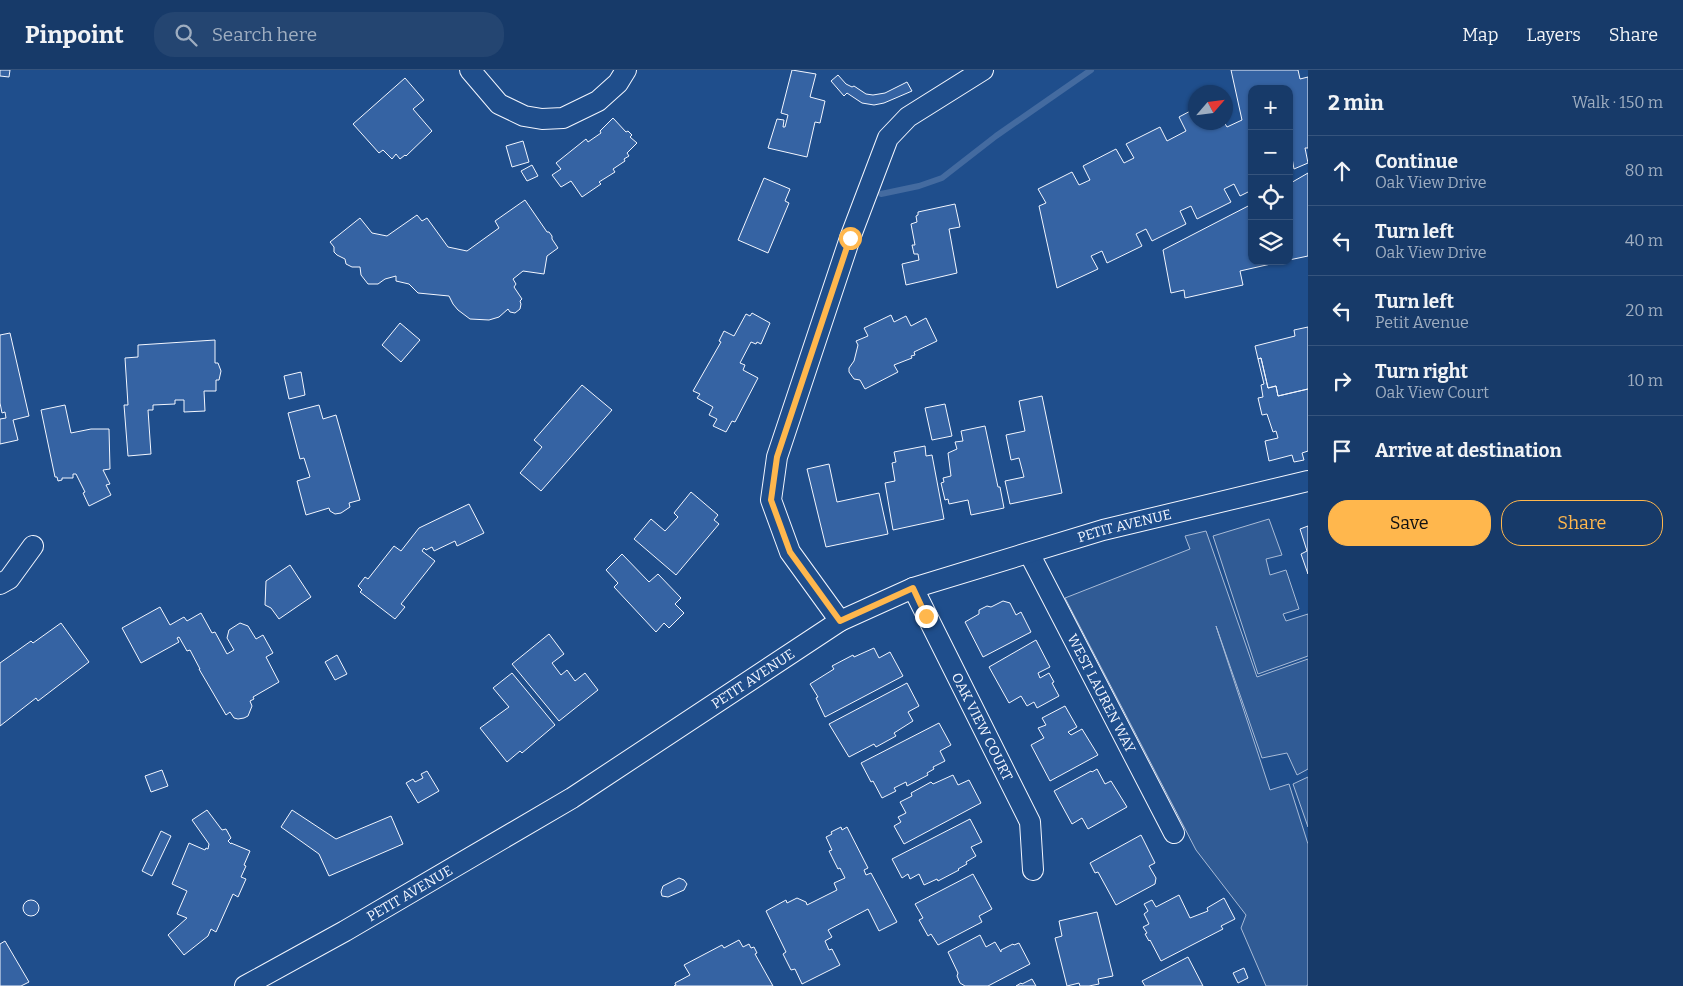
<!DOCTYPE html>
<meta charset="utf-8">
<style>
body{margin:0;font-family:Bitter,serif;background:#244571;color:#f1f3f6}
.controls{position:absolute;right:15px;top:15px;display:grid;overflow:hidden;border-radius:10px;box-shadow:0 1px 4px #0004}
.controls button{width:45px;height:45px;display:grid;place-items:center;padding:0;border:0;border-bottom:1px solid #36547d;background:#173a69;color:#f1f3f6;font:25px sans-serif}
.compass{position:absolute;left:1188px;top:15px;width:45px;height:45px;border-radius:50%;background:#173a69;box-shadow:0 1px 4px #0004;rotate:62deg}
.stop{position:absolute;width:15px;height:15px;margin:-11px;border:4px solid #ffb74d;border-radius:50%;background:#fff}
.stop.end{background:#ffb74d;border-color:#fff;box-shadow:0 1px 5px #0008}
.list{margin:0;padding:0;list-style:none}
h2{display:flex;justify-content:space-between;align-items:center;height:65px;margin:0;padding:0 20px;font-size:21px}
h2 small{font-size:16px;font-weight:400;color:#9eadc0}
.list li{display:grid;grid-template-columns:32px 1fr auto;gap:15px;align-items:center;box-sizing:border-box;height:70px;padding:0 20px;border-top:1px solid #36547d}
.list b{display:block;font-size:19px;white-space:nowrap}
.list p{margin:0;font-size:16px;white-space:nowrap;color:#9eadc0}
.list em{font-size:16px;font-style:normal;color:#9eadc0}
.actions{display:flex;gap:10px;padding:15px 20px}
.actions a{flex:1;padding:11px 0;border:1px solid #ffb74d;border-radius:20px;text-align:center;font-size:18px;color:#ffb74d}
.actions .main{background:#ffb74d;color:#111}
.icon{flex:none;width:28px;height:28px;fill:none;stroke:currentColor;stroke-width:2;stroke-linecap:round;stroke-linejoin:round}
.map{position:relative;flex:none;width:1308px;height:916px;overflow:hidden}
header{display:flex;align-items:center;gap:30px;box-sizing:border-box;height:70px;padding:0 25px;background:#173a69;border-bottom:1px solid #36547d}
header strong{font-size:24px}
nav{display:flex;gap:28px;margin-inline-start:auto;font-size:18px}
.search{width:350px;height:45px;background:#244571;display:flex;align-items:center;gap:12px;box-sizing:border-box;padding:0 18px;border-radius:20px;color:#9eadc0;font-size:19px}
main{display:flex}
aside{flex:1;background:#173a69}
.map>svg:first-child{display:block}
</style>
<header>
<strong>Pinpoint</strong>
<div class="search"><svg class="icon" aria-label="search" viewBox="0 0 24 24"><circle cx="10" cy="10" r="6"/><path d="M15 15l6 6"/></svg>Search here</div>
<nav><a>Map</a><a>Layers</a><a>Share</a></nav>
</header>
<main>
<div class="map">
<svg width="1308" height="916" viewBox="0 0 1308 916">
<rect width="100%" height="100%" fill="#1f4e8c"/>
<path fill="#305b95" stroke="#a8bbd7" d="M1269,449L1282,485L1266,489L1270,505L1286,500L1299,539L1283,544L1286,551L1308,544V586L1258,604L1213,466Z
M1206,461L1257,607L1308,589V699L1297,705L1287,683L1262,688L1216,556L1270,720L1289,714L1308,774V915L1306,916H1266L1241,858L1246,845L1196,780L1065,528L1190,479L1185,466Z
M1308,707V757L1293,714Z"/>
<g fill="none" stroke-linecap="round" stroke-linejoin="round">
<path stroke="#446ba0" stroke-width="6" d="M881,124L919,116L942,108L996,66L1091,0"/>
</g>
<path fill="#3563a3" stroke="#f2f6ff" d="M0,0H10L9,7L0,6Z
M792,0L816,4L810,27L825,31L820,53L815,52L807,87L768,78L777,49L784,50L783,57H785L788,45L781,43Z
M1231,0H1298L1300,9L1308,7V78H1305L1308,93L1294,99L1292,88L1289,89V19H1252V120L1240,126L1234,114L1224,119L1231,132L1197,149L1191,136L1180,141L1186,154L1152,171L1146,159L1136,164L1142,176L1107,193L1102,181L1091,186L1098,199L1057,218L1039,136L1046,133L1038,119L1072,102L1079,115L1090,110L1083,96L1116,79L1124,93L1134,88L1126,74L1160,57L1167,71L1186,61L1179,47L1196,38V52H1224L1227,57L1242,50Z
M838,5L846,14L852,17L854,16L866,24L873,25L885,23L907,12L912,21L884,33L874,35L862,33L847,23L844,26L831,11Z
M405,8L424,30L413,39L432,61L406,86L405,85L400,89L396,84L392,89L383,80L379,83L353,54Z
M613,48L626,62L628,61L632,65L630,67L637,73L627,83L629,86L624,89L625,91L613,99L615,102L599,112L601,114L582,127L571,111L561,117L552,105L561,99L556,93L586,69L588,72L601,63L600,61Z
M523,71L529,92L512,97L506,76Z
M532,95L538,106L527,111L521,101Z
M1308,103V186L1289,190V114Z
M764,108L790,119L785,131L789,133L768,183L738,170Z
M525,130L547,162H549L552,166V169L558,178L547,186L544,204L523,201L513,209L516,214L514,217L522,229L520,231L521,234L520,239L515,243L510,242L508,239L499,247L489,250L470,249L458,240L453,234L449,226L418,223L409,214L396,211V206L385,209L378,214H368L361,205L360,197H352L346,194L345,189L337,185L334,182V177L330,172L360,148L372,163L387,166L417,145L422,151L427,148L448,177L467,181L499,158L495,151Z
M955,134L960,157L949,159L957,203L906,215L902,194L919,190L918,184H914L912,175H915L911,154L917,152L916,146L918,145V142Z
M1252,134V191H1284L1240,201L1243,215L1185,228L1184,220L1171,223L1163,180Z
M752,243L770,253L761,274L757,272L756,274L751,272L740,293L745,295L743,300L758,308L735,352L732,351L726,362L713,356L717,349L709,345L713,337L697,328L700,324L693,321L721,272L719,271L724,261L734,266L746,244L750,246Z
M891,245L894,252L906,246L911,256L926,248L937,271L914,282L915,285L911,286L912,288L894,295L898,302L865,319L860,310L854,309L849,302V298L854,291L858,275L856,271L868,266L864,258Z
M400,253L420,270L401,292L382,275Z
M1308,257V319L1278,326L1276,316L1268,318L1261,288L1258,289L1255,276L1295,266L1294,260Z
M10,263L29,346L13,350L18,370L0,374V349L6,348L5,342L2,343L0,333V265Z
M215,270V293H218L221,301L219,310H216V321H204L205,341L184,342V330H175V334L153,335V340H148L151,384L128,386L124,335H128L125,288L138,287V275Z
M1261,288L1268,318L1276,316L1278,326L1308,319V381L1302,383L1304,390L1294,392L1292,385L1269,391L1265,371L1278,368L1276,361L1273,362L1267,344L1262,345L1258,328L1263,327L1261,315L1264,314L1258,289Z
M301,302L305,325L289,329L284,306Z
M582,315L612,340L541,421L520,403L542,377L534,370Z
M1042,326L1062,423L1010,434L1005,411L1024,407L1019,388L1011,390L1006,365L1025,361L1019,331Z
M945,334L952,366L932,370L925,338Z
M65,335L71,363L91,359H109L110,399L103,400L110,414L106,415L111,425L89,436L83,423L85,422L76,404H73V408H62V410L58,411L57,407H55L41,340Z
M319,335L323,349L336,345L360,430L349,433L350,437L341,443L335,444L330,441L329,438L306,445L297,411L310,407L304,388L300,389L288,343Z
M985,356L998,417H1000L1004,438L971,445L968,430L949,434L948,429L945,430L941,413L944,412L943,408L951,406L948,383L957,379L955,372L963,371L961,361Z
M925,376L926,386L932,385L944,449L893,460L885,413L895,411L892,393L896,392L894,382Z
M829,394L837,432L879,423L888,464L826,477L807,399Z
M691,422L718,445L714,450L719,454L676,505L634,469L651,449L665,461L678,447L674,443Z
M469,434L484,463L457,476L455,471L434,481L432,477L426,480L424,478L422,481L435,491L401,534L405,537L395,549L360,522L362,520L358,516L365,507L368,509L394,476L401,481L419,458Z
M1308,456V504L1301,484L1307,481L1300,459Z
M622,484L649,512L658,504L681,528L675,534L684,543L669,558L664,553L656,562L614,517L618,513L606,500Z
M290,495L311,527L279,549L271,538L265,535L266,511Z
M1003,531L1010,533L1016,545L1021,542L1031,562L983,587L965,552L979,544V540L987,536L991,537Z
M160,537L170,555L184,547L187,551L201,543L212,563L215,562L227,584L234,580L227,568L229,560L240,553L248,556L256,569L263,565L273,583L266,587L279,612L253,627L254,629L250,631L252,636L248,646L244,648L238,649L234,648L230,642L226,645L199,599H200L190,580L187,581L179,567L177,568L179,572L141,593L122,558Z
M61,553L89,592L38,631L36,628L0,656V593L31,571L33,573Z
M549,564L564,584L552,593L561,605L567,600L575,611L585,603L598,620L559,651L512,594Z
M1036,570L1050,597L1038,603L1040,608L1049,603L1054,612L1052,613L1059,626L1037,638L1034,632L1027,636L1021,626L1009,633L989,597Z
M874,578L879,588L890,582L903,606L825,647L816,628L818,627L810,614L834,599L832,596L853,585L854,587Z
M337,585L347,604L335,610L325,592Z
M512,603L555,655L522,683L520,681L507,692L480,658L509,637L493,618Z
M907,613L919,636L908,642L913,651L894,663L896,666L876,677L874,674L849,687L829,654Z
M1065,636L1077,657L1068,662L1071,665L1082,659L1098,685L1050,711L1031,675L1044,668L1038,658L1046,655L1042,648Z
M939,653L951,675L940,681L945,691L933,697L934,699L927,703L928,705L907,716L906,712L894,718L896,721L882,728L873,711L871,712L861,693Z
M1097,699L1105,714L1111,711L1127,737L1088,759L1082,748L1072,754L1054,721L1091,701L1092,702Z
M162,700L168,716L151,722L145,706Z
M427,701L439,721L418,733L406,713L413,709L415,712L423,708L421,704Z
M953,705L958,715L969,710L981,733L904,774L894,756L901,752L898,747L906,743L900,732L912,726L911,723L931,712L933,714Z
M207,740L222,760L226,759L231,768L228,771L231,774V773L250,781L244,795L246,796L241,807L246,809L238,827L233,824L216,862L211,859L208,866L184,885L168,865L187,848L177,844L187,821L172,814L189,773L205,780L206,778L208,779L209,774L192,750Z
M292,740L336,769L391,746L403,774L329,806L319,784L281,757Z
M970,749L982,772L971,777L976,786L966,792L967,794L958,799L959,800L938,811L937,809L924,815L919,804L910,809L908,804L902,808L892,789Z
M841,757L842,760L847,757L868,798L864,800L866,805L871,803L897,852L879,861L868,839L828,860L832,867L825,871L829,880L832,879L840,895L802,914L795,899L791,900L783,884L786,882L766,841L786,830L787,833L797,828L806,832L807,835L837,820L834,813L845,808L840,798L838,799L829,781L832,780L826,767L832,764L831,762Z
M161,761L171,766L152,806L142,801Z
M1141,765L1155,793L1149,796L1156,808L1155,814L1116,835L1098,802L1095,803L1090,793Z
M973,804L992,839L979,846L982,852L938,875L931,864L928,866L919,850L923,848L915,834Z
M679,808L684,810L687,814L684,820L668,827L662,826L661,822L663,816Z
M1179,825L1190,848L1208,841L1207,838L1224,828L1235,849L1221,856L1223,859L1161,891L1150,870L1149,871L1145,864L1147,863L1143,857L1149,854L1144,844L1148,841L1144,834L1152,830L1156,837Z
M23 838a8 8 0 1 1 16 0a8 8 0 1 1-16 0Z
M1097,842L1113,906L1098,909L1099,914L1089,916H1080L1079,913L1067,916L1055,868L1062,866L1059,851Z
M980,865L986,877L995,872L1001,882V880L1013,874L1014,875L1019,873L1030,894L988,916H965L960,913L957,906L958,903L948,882Z
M739,870L743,877L749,874L751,878L754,877L757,883L755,884L773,916H674L676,915L675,913L690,905L684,895L722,875L724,878Z
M5,871L29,912L21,916H0V874Z
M1188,887L1203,916H1145L1142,911Z
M1244,898L1248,908L1238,913L1233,903Z
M1032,909L1036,916H1016L1021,913L1022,914Z"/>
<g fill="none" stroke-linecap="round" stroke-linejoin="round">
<g stroke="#f2f6ff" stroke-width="22">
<g id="street">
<path d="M470,0L499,34L524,46L542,49L563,48L598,31L618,13L626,0"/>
<path id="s1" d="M1029,483L1174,763"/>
<path d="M0,514L9,509L33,476"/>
<path id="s2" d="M913,518L1030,752L1033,800"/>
<path d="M840,551L790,482L771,430L777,387L850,168L888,68L908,47L983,0"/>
<path id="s3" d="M245,916L345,861L572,728L840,551L913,518L1103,460L1308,411"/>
</g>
</g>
<use href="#street" stroke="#1f4e8c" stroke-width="20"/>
</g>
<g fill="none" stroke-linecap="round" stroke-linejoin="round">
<path stroke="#ffb74d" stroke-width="6" d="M850,168L777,387L771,430L790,482L840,551L913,518L926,546"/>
</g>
<g text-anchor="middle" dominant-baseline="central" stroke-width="4" stroke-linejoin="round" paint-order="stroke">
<g font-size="14" fill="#f2f6ff" stroke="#1f4e8c">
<text stroke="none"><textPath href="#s3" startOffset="999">PETIT AVENUE</textPath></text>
<text stroke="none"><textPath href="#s3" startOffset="594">PETIT AVENUE</textPath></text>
<text stroke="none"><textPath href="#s1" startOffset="158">WEST LAUREN WAY</textPath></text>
<text stroke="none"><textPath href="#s2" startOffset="155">OAK VIEW COURT</textPath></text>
<text stroke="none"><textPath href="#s3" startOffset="189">PETIT AVENUE</textPath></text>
</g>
</g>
</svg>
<div class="controls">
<button>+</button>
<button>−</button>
<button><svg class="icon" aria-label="locate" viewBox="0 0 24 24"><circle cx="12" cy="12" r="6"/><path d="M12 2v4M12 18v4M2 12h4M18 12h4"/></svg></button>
<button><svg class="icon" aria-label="layers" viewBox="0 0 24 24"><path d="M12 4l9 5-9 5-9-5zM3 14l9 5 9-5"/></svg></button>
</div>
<svg class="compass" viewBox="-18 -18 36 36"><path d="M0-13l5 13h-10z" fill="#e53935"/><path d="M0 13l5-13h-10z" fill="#9eadc0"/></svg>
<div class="stop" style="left:850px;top:168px"></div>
<div class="stop end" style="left:926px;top:546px"></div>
</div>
<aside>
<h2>2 min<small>Walk · 150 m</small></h2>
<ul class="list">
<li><svg class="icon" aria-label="ahead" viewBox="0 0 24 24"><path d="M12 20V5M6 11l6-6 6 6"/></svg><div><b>Continue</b><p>Oak View Drive</p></div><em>80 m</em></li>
<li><svg class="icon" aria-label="left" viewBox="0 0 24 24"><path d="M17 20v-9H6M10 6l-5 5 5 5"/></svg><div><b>Turn left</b><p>Oak View Drive</p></div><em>40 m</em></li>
<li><svg class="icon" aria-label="left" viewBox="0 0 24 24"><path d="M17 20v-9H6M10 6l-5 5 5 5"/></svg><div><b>Turn left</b><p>Petit Avenue</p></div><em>20 m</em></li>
<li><svg class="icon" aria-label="right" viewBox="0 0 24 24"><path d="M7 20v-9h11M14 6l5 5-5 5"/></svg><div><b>Turn right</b><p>Oak View Court</p></div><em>10 m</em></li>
<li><svg class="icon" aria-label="arrive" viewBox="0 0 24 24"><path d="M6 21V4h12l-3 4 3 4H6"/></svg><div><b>Arrive at destination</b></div></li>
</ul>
<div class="actions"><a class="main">Save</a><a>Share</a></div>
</aside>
</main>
